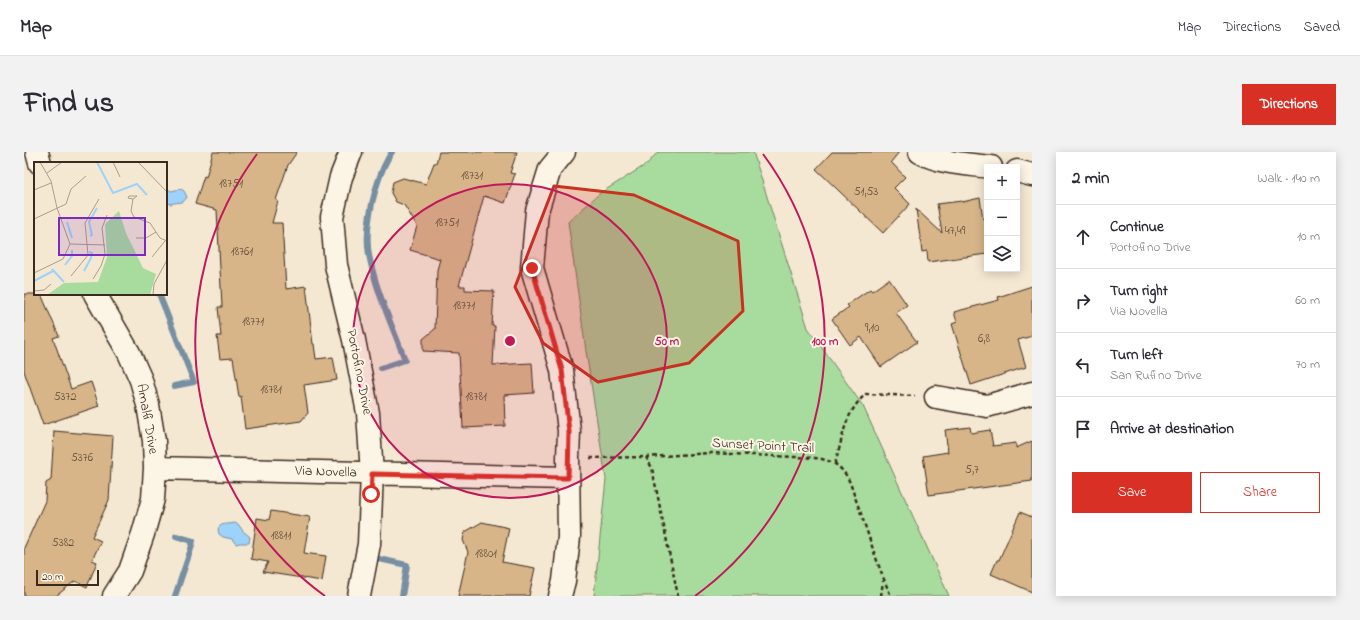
<!DOCTYPE html>
<meta charset="utf-8">
<style>
body{margin:0;font-family:"Indie Flower",sans-serif;background:#f2f2f3;color:#2b2b33}
.controls{position:absolute;right:12px;top:12px;display:grid;overflow:hidden;border-radius:0px;box-shadow:0 2px 10px #0003}
.controls button{width:36px;height:36px;display:grid;place-items:center;padding:0;border:0;border-bottom:1px solid #e1e1e2;background:#fff;color:#2b2b33;font:20px sans-serif}
.scale{position:absolute;left:12px;bottom:10px;width:63px;box-sizing:border-box;padding-left:4px;border:2px solid #3b2a1e;border-top:0;font-size:11px;line-height:14px;white-space:nowrap;color:#3b2a1e;-webkit-text-stroke:3px #fcf5e5;paint-order:stroke}
.stop{position:absolute;width:12px;height:12px;margin:-9px;border:3px solid #d93025;border-radius:50%;background:#fff}
.stop.end{background:#d93025;border-color:#fff;box-shadow:0 1px 4px #0008}
.list{margin:0;padding:0;list-style:none}
h2{display:flex;justify-content:space-between;align-items:center;height:52px;margin:0;padding:0 16px;font-size:17px}
h2 small{font-size:13px;font-weight:400;color:#7c7c81}
.list li{display:grid;grid-template-columns:26px 1fr auto;gap:12px;align-items:center;box-sizing:border-box;height:64px;padding:0 16px;border-top:1px solid #e1e1e2}
.list b{display:block;font-size:15px;white-space:nowrap}
.list p{margin:0;font-size:13px;white-space:nowrap;color:#7c7c81}
.list em{font-size:13px;font-style:normal;color:#7c7c81}
.actions{display:flex;gap:8px;padding:12px 16px}
.actions a{flex:1;padding:9px 0;border:1px solid #d93025;border-radius:0px;text-align:center;font-size:14px;color:#d93025}
.actions .main{background:#d93025;color:#fff}
.icon{flex:none;width:22px;height:22px;fill:none;stroke:currentColor;stroke-width:2;stroke-linecap:round;stroke-linejoin:round}
.map{position:relative;flex:none;width:1008px;height:444px;overflow:hidden;border-radius:0px}
header{display:flex;align-items:center;gap:24px;box-sizing:border-box;height:56px;padding:0 20px;background:#fff;border-bottom:1px solid #e1e1e2}
header strong{font-size:19px}
nav{display:flex;gap:22px;margin-inline-start:auto;font-size:14px}
.intro{display:flex;align-items:center;justify-content:space-between;box-sizing:border-box;height:96px;padding:0 24px}
h1{margin:0;font-size:28px}
.button{padding:10px 18px;border-radius:0px;background:#d93025;color:#fff;font-size:14px;font-weight:700}
main{display:flex;gap:24px;padding:0 24px}
aside{flex:1;background:#fff;border-radius:0px;box-shadow:0 2px 10px #0003}
.map>svg:first-child{display:block}
</style>
<header>
<strong>Map</strong>
<nav><a>Map</a><a>Directions</a><a>Saved</a></nav>
</header>
<div class="intro"><h1>Find us</h1><a class="button">Directions</a></div>
<main>
<div class="map">
<svg width="1008" height="444" viewBox="0 0 1008 444">
<rect width="100%" height="100%" fill="#f5e8d3"/>
<filter id="ink" filterUnits="userSpaceOnUse"><feTurbulence type="fractalNoise" baseFrequency=".025" numOctaves="2"/><feDisplacementMap in="SourceGraphic" scale="8" xChannelSelector="R" yChannelSelector="G"/><feConvolveMatrix kernelMatrix="1 2 1 2 8 2 1 2 1" color-interpolation-filters="sRGB"/></filter>
<g filter="url(#ink)">
<path fill="#a8dc9e" stroke="#72835e" d="M634,0H729L784,176L839,254L925,444H570L582,327L562,199L544,70L575,42L623,12Z"/>
<path fill="#9dd2fb" stroke="#768fa3" d="M142,36L147,39L157,37L160,39L163,45C159,53 154,49 147,52L142,51Z
M210,371L214,372L219,379L226,385L225,391H215L213,392L211,391L208,387L199,385L195,382L194,377C197,370 204,373 210,371Z"/>
<g fill="none" stroke-linecap="round" stroke-linejoin="round">
<path stroke="#768fa3" stroke-width="6" d="M135,142L170,230L150,234
M357,216L381,208C368,173 352,139 345,103C341,81 346,57 352,36C356,23 360,11 368,0
M355,407L383,413L378,444
M151,444L167,397L169,389L152,384"/>
</g>
<path fill="#d7b589" stroke="#3b2a1e" d="M189,0H273L264,13L252,48L254,49L248,71H258L262,137L282,134L289,192H290L292,207L309,205L313,228L280,233L284,261L277,269L221,277L217,244L215,245L209,206L196,207L193,184H197L194,155H198L193,58L171,52L180,24L182,25Z
M415,0H493L486,21L491,22L481,51L460,44L435,134H441V138L470,139L468,174H471L469,213L508,211L510,241L480,243L481,274L439,276L435,201L399,199V187L411,177L413,118L416,107L386,98L393,74L380,53L372,50L367,41L369,30L379,26L402,32L410,11H412Z
M808,0H875L867,10L881,25L870,36L886,52L859,81L792,17Z
M956,46L959,67L963,66V102L904,110L903,99L898,100L892,57L918,81L913,52L938,49V50Z
M865,127L883,153L872,161L893,190L857,215L837,185L826,193L808,167L825,155L823,153L846,137L848,139Z
M1008,134V184L994,188L1002,215L947,233L928,172L933,170L930,160L975,148L974,145Z
M0,142H17L35,184L29,186L47,237L67,230L75,254L19,273L0,219Z
M946,275L947,281L966,278L969,294L992,291V296L1008,289V329L905,343L899,304L924,300L921,278Z
M30,279L89,284L85,348L68,385L77,389L68,408L73,410L63,435L51,429L32,444H0V396L21,349L22,331L27,328Z
M247,359L286,365L280,401L302,404L298,429L239,420L244,410L227,407L233,366L245,368Z
M996,360L1008,365V440L967,422L973,408H975Z
M458,370L485,376L478,410L511,416L505,444H434L444,400L439,388L441,380Z"/>
<g fill="none" stroke-linecap="round" stroke-linejoin="round">
<g stroke="#3b2a1e" stroke-width="25">
<path id="minor" d="M13,0L16,11
M327,0L317,25L308,65L312,113L330,188L344,261L348,322L345,392L335,444
M896,0C918,12 943,12 967,15
M993,19L1008,23
M71,142L105,201L117,228L124,253L130,289L131,316L129,347L119,382L106,419L90,444
M912,245L963,254L1008,241
M131,316L544,326
M536,444L540,429L545,385L544,306L545,279L538,218L508,116L513,59L526,17L540,0"/>
</g>
<path stroke="#3b2a1e" stroke-width="2.5" stroke-dasharray="4 3" stroke-linecap="butt" d="M622,305L628,316L654,444
M566,306L622,305L687,301L791,306C801,307 811,310 818,318C826,326 828,338 832,348C844,380 853,413 867,444
M811,312C819,286 820,261 842,242L891,244
M857,444L859,429"/>
<use href="#minor" stroke="#fcf5e5" stroke-width="22"/>
</g>
</g>
<g fill="none" stroke-linecap="round" stroke-linejoin="round" filter="url(#ink)">
<path stroke="#d93025" stroke-width="5" d="M347,342L348,322L544,326L545,280L538,218L508,116"/>
</g>
<path fill="#c8321e" fill-opacity="0.2" stroke="#c8321e" stroke-width="3" stroke-linejoin="round" d="M530,34L610,43L714,89L719,159L665,211L574,230L519,191L491,135Z"/>
<circle cx="486" cy="189" r="157" fill="#c2185b" fill-opacity=".12"/>
<g fill="none" stroke="#c2185b" stroke-width="2">
<circle cx="486" cy="189" r="157"/>
<path d="M301 444A315 315 0 0 1 233 2M739 2A315 315 0 0 1 671 444"/>
</g>
<g text-anchor="middle" dominant-baseline="central" stroke-width="4" stroke-linejoin="round" paint-order="stroke">
<g font-size="12" fill="#624d39">
<text x="448" y="24">18731</text>
<text x="207" y="32">18751</text>
<text x="842" y="40">51,53</text>
<text x="423" y="71">18751</text>
<text x="931" y="79">47,49</text>
<text x="218" y="100">18761</text>
<text x="440" y="154">18771</text>
<text x="229" y="170">18771</text>
<text x="848" y="176">9,10</text>
<text x="960" y="187">6,8</text>
<text x="247" y="238">18781</text>
<text x="41" y="245">5372</text>
<text x="452" y="245">18781</text>
<text x="58" y="306">5376</text>
<text x="948" y="318">5,7</text>
<text x="257" y="384">18811</text>
<text x="39" y="391">5382</text>
<text x="462" y="402">18801</text>
</g>
<g font-size="14" fill="#3b2a1e" stroke="#fcf5e5">
<text transform="translate(335 220) rotate(79)">Portofino Drive</text>
<text transform="translate(123 267) rotate(80)">Amalfi Drive</text>
<text transform="translate(739 294) rotate(3)">Sunset Point Trail</text>
<text transform="translate(302 320) rotate(2)">Via Novella</text>
</g>
</g>
<g transform="translate(10 10)">
<rect width="133" height="133" fill="#f5e8d3"/>
<path d="M85,49L92,71L109,106L122,112L116,133H13L30,121L64,120L73,95L71,62Z" fill="#a8dc9e"/>
<path fill="none" stroke="#9dd2fb" stroke-width="2" d="M63,0L79,31L103,22L113,33M33,60L38,76M56,74L58,73L55,60L63,46M31,103L38,94V88M18,107L30,120M50,109L57,96L58,91L55,90M0,119L19,109"/>
<path fill="none" stroke="#ab9c8b" stroke-width="1" d="M79,0L86,15M104,0L133,30M13,11L28,0M0,28L17,21M99,37L94,36L95,34H103L99,37L97,49L100,55L116,61L126,76L133,79M0,57L32,42L37,27L52,14M102,76H112L122,70M36,82L71,83M118,95L131,79M0,111L29,97L36,82L23,46L17,19L6,0M37,114L54,93L51,61L65,37M59,117L67,104L71,92L68,66L73,53M0,129L10,128L17,122M119,133L120,122L133,98"/>
<path fill="#7b2cbf" fill-opacity="0.15" stroke="#7b2cbf" stroke-width="2" d="M25,56H111V93H25Z"/>
<rect width="133" height="133" fill="none" stroke="#3b2a1e" stroke-width="2"/>
</g>
<circle cx="486" cy="189" r="6" fill="#c2185b" stroke="#fcf5e5" stroke-width="2"/>
<g font-size="12" text-anchor="middle" font-weight="bold" fill="#c2185b" stroke="#fcf5e5" stroke-width="4" stroke-linejoin="round" paint-order="stroke">
<text x="643" y="193">50 m</text>
<text x="801" y="193">100 m</text>
</g>
</svg>
<div class="controls">
<button>+</button>
<button>−</button>
<button><svg class="icon" aria-label="layers" viewBox="0 0 24 24"><path d="M12 4l9 5-9 5-9-5zM3 14l9 5 9-5"/></svg></button>
</div>
<div class="scale">20 m</div>
<div class="stop" style="left:347px;top:342px"></div>
<div class="stop end" style="left:508px;top:116px"></div>
</div>
<aside>
<h2>2 min<small>Walk · 140 m</small></h2>
<ul class="list">
<li><svg class="icon" aria-label="ahead" viewBox="0 0 24 24"><path d="M12 20V5M6 11l6-6 6 6"/></svg><div><b>Continue</b><p>Portofino Drive</p></div><em>10 m</em></li>
<li><svg class="icon" aria-label="right" viewBox="0 0 24 24"><path d="M7 20v-9h11M14 6l5 5-5 5"/></svg><div><b>Turn right</b><p>Via Novella</p></div><em>60 m</em></li>
<li><svg class="icon" aria-label="left" viewBox="0 0 24 24"><path d="M17 20v-9H6M10 6l-5 5 5 5"/></svg><div><b>Turn left</b><p>San Rufino Drive</p></div><em>70 m</em></li>
<li><svg class="icon" aria-label="arrive" viewBox="0 0 24 24"><path d="M6 21V4h12l-3 4 3 4H6"/></svg><div><b>Arrive at destination</b></div></li>
</ul>
<div class="actions"><a class="main">Save</a><a>Share</a></div>
</aside>
</main>
